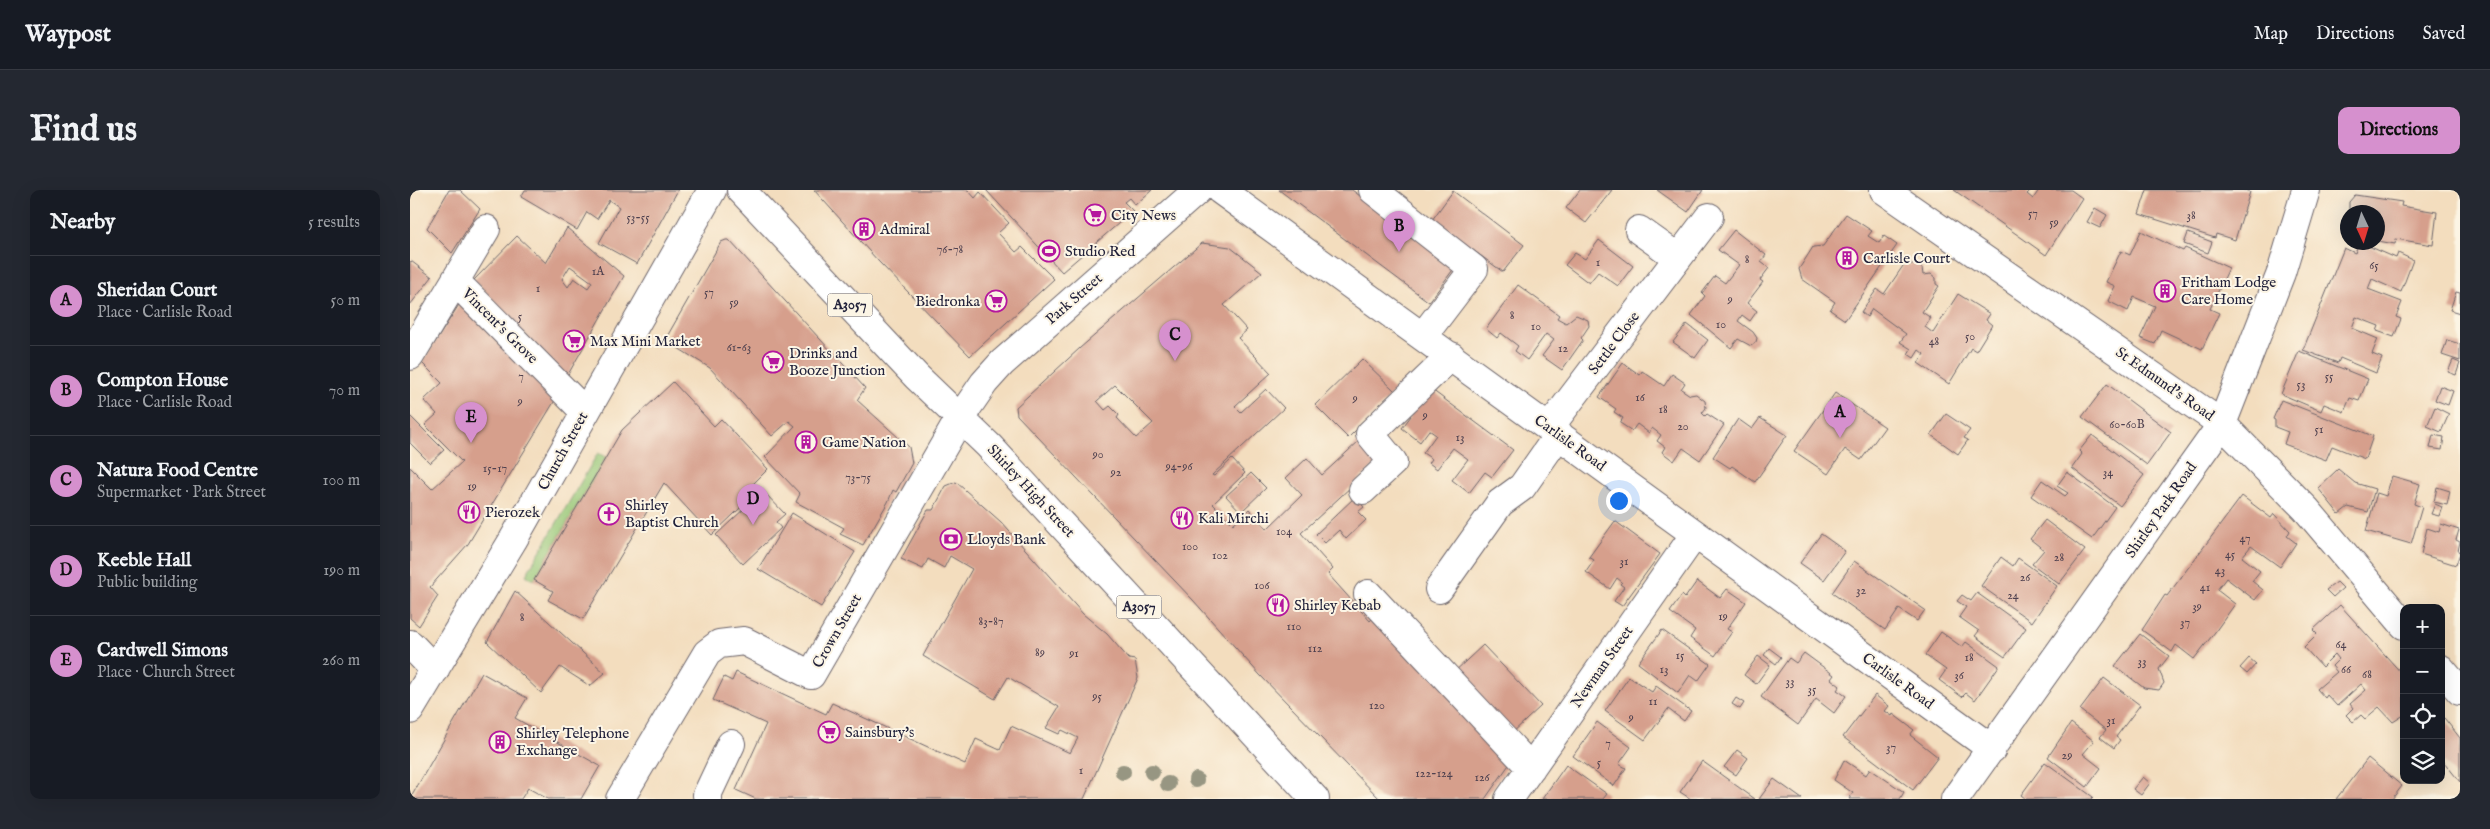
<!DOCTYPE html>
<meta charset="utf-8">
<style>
body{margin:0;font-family:"IM FELL English",serif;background:#242831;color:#f1f3f6}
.controls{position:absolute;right:15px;bottom:15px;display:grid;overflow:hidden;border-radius:10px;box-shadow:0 5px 20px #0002}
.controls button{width:45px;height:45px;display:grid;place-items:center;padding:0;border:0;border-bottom:1px solid #363941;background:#171b24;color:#f1f3f6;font:25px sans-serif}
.compass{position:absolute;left:1930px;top:15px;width:45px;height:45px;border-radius:50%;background:#171b24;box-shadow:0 5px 20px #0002;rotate:176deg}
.you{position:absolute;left:1208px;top:310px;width:18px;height:18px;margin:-12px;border:4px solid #fff;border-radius:50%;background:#1a73e8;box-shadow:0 0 0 8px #1a73e833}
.badge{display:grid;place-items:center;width:32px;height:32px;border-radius:50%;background:#d690ce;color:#111;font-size:16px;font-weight:700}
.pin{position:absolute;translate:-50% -41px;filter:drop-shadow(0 1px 2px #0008)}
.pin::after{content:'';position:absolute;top:26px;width:18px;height:15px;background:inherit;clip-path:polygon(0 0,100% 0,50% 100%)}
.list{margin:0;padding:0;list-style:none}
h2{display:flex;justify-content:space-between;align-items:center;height:65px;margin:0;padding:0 20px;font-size:21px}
h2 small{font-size:16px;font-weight:400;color:#9ea1a6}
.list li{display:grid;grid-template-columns:32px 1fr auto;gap:15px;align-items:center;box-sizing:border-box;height:90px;padding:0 20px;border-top:1px solid #363941}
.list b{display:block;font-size:19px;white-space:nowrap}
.list p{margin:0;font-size:16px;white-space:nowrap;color:#9ea1a6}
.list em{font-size:16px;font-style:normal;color:#9ea1a6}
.icon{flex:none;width:28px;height:28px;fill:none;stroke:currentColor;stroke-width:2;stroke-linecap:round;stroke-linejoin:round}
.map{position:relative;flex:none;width:2050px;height:609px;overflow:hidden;border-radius:10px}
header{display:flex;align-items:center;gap:30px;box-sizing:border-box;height:70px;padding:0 25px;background:#171b24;border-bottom:1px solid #363941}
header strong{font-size:24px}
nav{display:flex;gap:28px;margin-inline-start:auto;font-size:18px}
.intro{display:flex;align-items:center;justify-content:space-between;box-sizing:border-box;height:120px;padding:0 30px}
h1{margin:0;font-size:35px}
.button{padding:12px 22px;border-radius:10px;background:#d690ce;color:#111;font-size:18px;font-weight:700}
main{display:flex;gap:30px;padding:0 30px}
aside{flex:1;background:#171b24;border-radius:10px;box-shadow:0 5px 20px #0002}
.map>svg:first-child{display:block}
</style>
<header>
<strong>Waypost</strong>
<nav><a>Map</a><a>Directions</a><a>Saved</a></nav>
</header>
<div class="intro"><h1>Find us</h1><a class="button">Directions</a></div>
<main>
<aside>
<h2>Nearby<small>5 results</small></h2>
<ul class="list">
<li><span class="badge">A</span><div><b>Sheridan Court</b><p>Place · Carlisle Road</p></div><em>50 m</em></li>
<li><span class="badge">B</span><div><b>Compton House</b><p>Place · Carlisle Road</p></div><em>70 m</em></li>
<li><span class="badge">C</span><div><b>Natura Food Centre</b><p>Supermarket · Park Street</p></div><em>100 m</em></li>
<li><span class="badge">D</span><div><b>Keeble Hall</b><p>Public building</p></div><em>190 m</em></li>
<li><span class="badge">E</span><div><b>Cardwell Simons</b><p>Place · Church Street</p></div><em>260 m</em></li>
</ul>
</aside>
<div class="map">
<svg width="2050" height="609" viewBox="0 0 2050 609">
<rect width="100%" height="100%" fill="#fcf5e5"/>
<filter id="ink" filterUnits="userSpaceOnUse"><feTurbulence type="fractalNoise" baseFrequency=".02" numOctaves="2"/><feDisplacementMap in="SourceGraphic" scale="10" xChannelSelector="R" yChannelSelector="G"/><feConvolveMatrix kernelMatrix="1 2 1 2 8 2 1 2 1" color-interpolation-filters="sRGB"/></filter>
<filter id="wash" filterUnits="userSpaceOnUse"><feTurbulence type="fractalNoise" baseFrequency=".0096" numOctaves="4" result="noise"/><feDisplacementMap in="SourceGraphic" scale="20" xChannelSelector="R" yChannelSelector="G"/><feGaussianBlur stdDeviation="1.12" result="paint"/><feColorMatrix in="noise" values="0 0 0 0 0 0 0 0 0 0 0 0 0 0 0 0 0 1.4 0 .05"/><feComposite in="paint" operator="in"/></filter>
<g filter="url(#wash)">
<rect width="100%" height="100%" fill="#f3ddbe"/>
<path fill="#97c777" stroke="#5c7459" d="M188,263L196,267L124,390L116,385Z"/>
<g id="blocks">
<path fill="#d69f8c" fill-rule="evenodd" d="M39,0H50L70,19L42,63L17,38Z
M115,0H268L227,74L189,53L209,17L199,10L187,29L177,22L167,40L111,7Z
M404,0H558L565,8L570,2L599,33L588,43L606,62L612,57L644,89L560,166L469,72Z
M576,0H658L660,2L662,0H742L725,15L719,8L714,12L723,21L652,82Z
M869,0H942L1045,77L1019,112Z
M1170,0H1202L1176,33L1156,18Z
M1247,0H1293L1278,22Z
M1544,0H1621L1617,4L1623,9L1629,0H1661L1672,8L1636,65Z
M1737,0H1834L1840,2L1825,50L1806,44L1805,48L1729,24Z
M1043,1L1114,55L1093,82L1022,30Z
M1945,5L1992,12L1991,16L2027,22L2023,55L1986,49L1985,54L1968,51V22H1939V12Z
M1685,18L1697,25L1690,38L1677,32Z
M1436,24L1462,41L1458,46L1469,53L1474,46L1487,55L1435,130L1420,120L1425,112L1392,89L1389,79L1403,57L1413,56Z
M157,38L214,86L156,188L64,90L107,46L136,73ZM160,76L182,92L178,98L164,88L158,97L152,89Z
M1324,40L1356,65L1351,72L1359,78L1350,90L1353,92L1337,113L1347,121L1340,131L1332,125L1328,131L1343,142L1347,148L1346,152L1341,156L1328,149L1321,158L1281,125L1295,106L1292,103L1305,86L1315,93L1329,75L1308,60Z
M1731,41L1773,61L1775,58L1819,78L1800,119L1809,123L1792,159L1751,140L1745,154L1730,148L1745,116L1724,107L1718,121L1698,111L1705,96L1696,92L1711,61L1720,65Z
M1778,43L1802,52L1798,63L1774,54Z
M316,50H319L455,198L447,210L499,257L502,273L486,302L483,300L478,312L453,355L430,344L434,338L386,312L390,304L355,267L385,236L379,231L362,246L300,178L255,150L311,52Z
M1189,50L1223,76L1208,96L1188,82L1179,93L1155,75L1165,63L1175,69Z
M1949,52L1986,68L1988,63L2003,70L1991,102L1962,89L1958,99L1992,112L1986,127L1991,129L1984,147L1967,141L1969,136L1946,127L1942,138L1968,149L1962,164L1972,168L1966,183L1930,168L1928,173L1893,160L1934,58L1945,63Z
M792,53L820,57L852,82L814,115L837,140L828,148L861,183L825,216L831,222L856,199L874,218L802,285L804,286L822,269L835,283L803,314L823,334L839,319L857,339L892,305L876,288L897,268L912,285L949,251L968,272L891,343L923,379L918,384L960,431L967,424L1103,569L1075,609H970L850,485L783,410L607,225L606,217L670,158ZM705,195L743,233L726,248L707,228L709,225L700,216L695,220L687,211Z
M1,71L22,87L0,115V72Z
M1495,73L1498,75L1506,73L1512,78L1513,85L1521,84L1526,88V94L1529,96L1512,122L1521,128L1515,137L1523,143L1548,104L1580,124L1576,130L1582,135L1566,161L1561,158L1539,194L1508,173L1514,164L1509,160L1504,168L1498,164L1501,159L1490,152L1496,144L1462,119L1457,127L1451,122L1467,99L1474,104Z
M1108,95L1149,125L1147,128L1156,133L1166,125L1178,130L1179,136L1171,148L1173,150L1152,180L1132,166L1144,150L1136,144L1117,170L1105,161L1108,156L1091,143L1087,148L1076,139Z
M2046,102L2050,103V123L2040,120Z
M50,113L147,207L58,354L20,397L28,406L9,436L0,428V277L22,299L52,272L15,235L27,224L14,210L32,193L12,173Z
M1277,134L1298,150L1285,168L1263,152Z
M2037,150L2050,154V171L2032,165Z
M1889,161L1958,189L1949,211L1940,208L1934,222L1914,214L1911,221L1871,204Z
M952,169L985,201L938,248L905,215Z
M2043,170L2050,173L2046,185L2038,182Z
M1213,173L1230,185L1232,181L1254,196L1262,184L1275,193L1271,199L1280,205L1286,204L1295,211L1296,218L1292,223L1295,226L1297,224L1314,235L1290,270L1273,258L1264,271L1252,262L1255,257L1247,251L1251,245L1242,238L1239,243L1227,234L1222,241L1210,233L1213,228L1204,222L1206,219L1189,207Z
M263,192L304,236L311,229L358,279L341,296L347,302L302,345L254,293L173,429L138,410L143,401L124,390L212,240Z
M1697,194L1761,242L1737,275L1672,227Z
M2030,196L2043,201L2038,215L2025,210Z
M1022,200L1103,260L1082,287L1075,282L1059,303L1042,290L1058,269L1043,258L1027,279L1019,273L1022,269L1013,263L1026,245L1019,240L1010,252L992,238L1001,226L997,223L1008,209L1013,212Z
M1425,203L1475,237L1451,270L1435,259L1418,284L1384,261Z
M1871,210L1963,246L1955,269L1922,256L1916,270L1874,254L1878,242L1865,237V230L1863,229Z
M2025,217L2039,224L2031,242L2017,236Z
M1536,224L1560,240L1554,248L1558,250L1548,264L1521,245Z
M0,226L34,260L20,273L0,253Z
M1350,228L1377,245L1345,292L1322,276L1320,278L1303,267L1328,229L1342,239Z
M1682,245L1734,285L1710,316L1662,278L1672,264L1669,261Z
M2023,245L2034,247L2032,260L2020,258Z
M1928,279L1945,293L1965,299L1958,322L1938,317L1929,324L1908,298Z
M1657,282L1705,317L1682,349L1621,306L1632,290L1655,306L1658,303L1647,296Z
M841,283L856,298L831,322L816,306Z
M1982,286L2010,294L2004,314L2012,317L2001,354L1956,341L1967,303L1976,306Z
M546,292L591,332L673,424L697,444L719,469L725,470L728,488L674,609H346L326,600L356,534L303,510L314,487L322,491L326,482L416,524L422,513L555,574L566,549L590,560L601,536L660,563L668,548L652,540L649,544L636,538L649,517L598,487L585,509L513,466L562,379L540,366L534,378L518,369L513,379L491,369L518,320H523L536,296Z
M2027,297L2040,301L2037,315L2024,312Z
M353,301L375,324L366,332L371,338L333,374L306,345Z
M1832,306L1861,328L1864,324L1880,341L1877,346L1886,353L1870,377L1841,356L1832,367L1850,381L1842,391L1853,400L1845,410L1816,388L1807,400L1825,414L1805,442L1784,469L1766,455L1762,462L1732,440L1755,405L1757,406Z
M945,307L954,317L948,322L956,330L936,349L929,340L915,353L906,344Z
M2025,314L2032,317L2029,326L2021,324Z
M382,323L445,362L411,417L348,379Z
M1635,330L1675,360L1649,394L1622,374L1634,360L1620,349Z
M1205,331L1250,364L1212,416L1204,411L1214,397L1210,394L1212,392L1207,388L1200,399L1176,382L1184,370L1179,367Z
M2031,334L2049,340L2046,350L2050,352L2048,361L2050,363L2046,375L2011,364L2017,338L2029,342Z
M1411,344L1435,361L1414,390L1390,373Z
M1591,367L1603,376L1608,368L1647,396L1622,432L1571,396Z
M1444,371L1515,420L1507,431L1489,419L1475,440L1422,403Z
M1287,391L1310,408L1317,399L1336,412L1317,439L1322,442L1305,466L1280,448L1285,440L1260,422L1272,405L1275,408Z
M1927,392L1933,398L1923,407L1916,400Z
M105,401L195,483L180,496L150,477L131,503L77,452Z
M1567,403L1616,438L1595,467L1565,446L1569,441L1549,427L1556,417L1547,411L1552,405L1561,411Z
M1930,415L1994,486V525L1983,532L1969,517L1955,529L1951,525L1943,532L1936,525L1943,518L1940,514L1956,500L1951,494L1927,516L1917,505L1915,508L1907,499L1927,482L1922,476L1929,469L1925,464L1912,477L1894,457L1907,444L1903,440Z
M1252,440L1300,474L1288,491L1280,485L1268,503L1228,473Z
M1531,442L1552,457L1556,452L1589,476L1565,510L1556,503L1552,507L1529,490L1536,480L1515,465Z
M1730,444L1759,466L1749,479L1754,493L1749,500L1734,498L1705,476Z
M1073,455L1131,516L1100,545L1042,484Z
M1359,458L1371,467L1366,474L1354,465Z
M1394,463L1424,485L1421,489L1430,496L1427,500L1436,506L1424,523L1406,509L1388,535L1351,507L1379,468L1386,473Z
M1348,466L1360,475L1346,494L1334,485Z
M1839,468L1846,474L1837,484L1830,478Z
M72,483L117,508L105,528L190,576L171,609H138L118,598L111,609H0Z
M1219,487L1242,502L1246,496L1281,521L1274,531L1258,519L1235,550L1195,521Z
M1694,488L1730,515L1706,547L1710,550L1704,558L1690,547L1696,540L1670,520Z
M1465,505L1479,516L1475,521L1482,526L1483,524L1504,540L1500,545L1528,567L1503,600L1433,547Z
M1326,508L1334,513L1330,519L1322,514Z
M2031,524L2050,548V592L2034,572L2031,573Z
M1187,532L1221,557L1209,574L1216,578L1204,596L1163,566Z
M1661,533L1684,551L1673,564L1691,578L1677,597L1638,567Z
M1327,560L1338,568L1326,585L1314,577Z
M1958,568L1992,596L1982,609H1926Z
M1434,570L1456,585L1460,579L1494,602L1490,609H1439L1443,603L1424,590Z
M1292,571L1345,609H1281L1270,602Z
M1635,572L1683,607L1681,609H1616L1611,605Z
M1156,575L1197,604L1193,609H1132Z
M1733,587L1740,593L1731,605L1723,599Z
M1364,589L1392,609H1349Z"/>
</g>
</g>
<g filter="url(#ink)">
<use href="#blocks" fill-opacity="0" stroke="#6b6369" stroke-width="1"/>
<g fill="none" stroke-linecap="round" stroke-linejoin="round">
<g stroke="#6b6369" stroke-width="30">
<path id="minor" d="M810,0L1582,559
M963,0L1064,79L1013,146
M1474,0L1812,234L1896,319L1994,435
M1229,40L1267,67
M45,91L76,39
M0,166L45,91L175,222
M1139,238L1299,27
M953,300L983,272L960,244L1041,166
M1029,399L1090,313L1112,297L1149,244
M958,404L1121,578
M0,454L25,480
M2031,479L2050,501
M0,520L103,350L302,0
M210,609L297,463L309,454L334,451L401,485L550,228L574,193L592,173L788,0
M298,609L297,605L321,554
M1099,609L1285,344
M1545,609L1812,234L1871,83L1896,0"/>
</g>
<g stroke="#6b6369" stroke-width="30">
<path id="major" d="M331,0L507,187L579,256L905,609"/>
</g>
<use href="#minor" stroke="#fff" stroke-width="28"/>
<use href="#major" stroke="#fff" stroke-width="28"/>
</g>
<g fill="#979682">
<circle cx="713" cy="582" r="8"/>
<circle cx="742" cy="582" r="8"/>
<circle cx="786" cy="590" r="8"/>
<circle cx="758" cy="594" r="8"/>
</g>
</g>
<defs>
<g id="supermarket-ring" transform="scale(1.125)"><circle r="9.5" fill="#fcf5e5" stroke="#b5179e" stroke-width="1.5"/><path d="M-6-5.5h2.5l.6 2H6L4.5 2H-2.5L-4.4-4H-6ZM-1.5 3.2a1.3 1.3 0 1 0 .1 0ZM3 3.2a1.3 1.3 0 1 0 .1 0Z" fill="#b5179e"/></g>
<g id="building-ring" transform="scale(1.125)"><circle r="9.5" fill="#fcf5e5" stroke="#b5179e" stroke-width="1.5"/><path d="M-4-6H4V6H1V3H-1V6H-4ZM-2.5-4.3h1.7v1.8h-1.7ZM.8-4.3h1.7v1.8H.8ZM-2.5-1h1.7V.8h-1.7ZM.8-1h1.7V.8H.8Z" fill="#b5179e"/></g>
<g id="stadium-ring" transform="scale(1.125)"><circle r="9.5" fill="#fcf5e5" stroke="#b5179e" stroke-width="1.5"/><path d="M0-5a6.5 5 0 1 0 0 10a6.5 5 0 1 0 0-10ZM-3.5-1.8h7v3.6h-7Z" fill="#b5179e"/></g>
<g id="restaurant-ring" transform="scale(1.125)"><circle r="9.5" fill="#fcf5e5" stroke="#b5179e" stroke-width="1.5"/><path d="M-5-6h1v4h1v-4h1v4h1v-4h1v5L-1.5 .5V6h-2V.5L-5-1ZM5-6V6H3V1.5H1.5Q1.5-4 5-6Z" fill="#b5179e"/></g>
<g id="church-ring" transform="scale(1.125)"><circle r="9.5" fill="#fcf5e5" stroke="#b5179e" stroke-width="1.5"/><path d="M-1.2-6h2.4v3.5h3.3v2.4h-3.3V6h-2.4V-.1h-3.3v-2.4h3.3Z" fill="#b5179e"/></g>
<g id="bank-ring" transform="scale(1.125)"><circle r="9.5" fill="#fcf5e5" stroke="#b5179e" stroke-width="1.5"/><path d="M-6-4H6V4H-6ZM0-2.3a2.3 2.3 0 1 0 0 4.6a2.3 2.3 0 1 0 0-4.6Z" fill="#b5179e"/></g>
</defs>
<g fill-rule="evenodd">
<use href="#supermarket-ring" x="685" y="25"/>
<use href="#building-ring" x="454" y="39"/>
<use href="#stadium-ring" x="639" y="61"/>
<use href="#building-ring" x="1437" y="68"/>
<use href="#building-ring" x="1755" y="101"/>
<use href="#supermarket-ring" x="586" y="111"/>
<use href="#supermarket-ring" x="164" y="151"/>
<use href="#supermarket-ring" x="363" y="172"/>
<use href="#building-ring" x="396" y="252"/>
<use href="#restaurant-ring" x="59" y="322"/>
<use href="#church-ring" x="199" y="324"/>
<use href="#restaurant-ring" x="772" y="328"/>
<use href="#bank-ring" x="541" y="349"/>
<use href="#restaurant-ring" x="868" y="415"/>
<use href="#supermarket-ring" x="419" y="542"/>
<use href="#building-ring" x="90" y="552"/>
</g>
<g text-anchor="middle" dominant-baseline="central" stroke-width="4" stroke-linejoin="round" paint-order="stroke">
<g font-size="12" fill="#4f414f">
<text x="1623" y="23">57</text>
<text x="1781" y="25">38</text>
<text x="228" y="27">53-55</text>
<text x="1644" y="32">59</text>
<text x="540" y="59">76-78</text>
<text x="1337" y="69">8</text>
<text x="1188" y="72">1</text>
<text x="1964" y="75">65</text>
<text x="188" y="81">1A</text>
<text x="128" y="98">1</text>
<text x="299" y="102">57</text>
<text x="1320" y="109">9</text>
<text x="324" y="112">59</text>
<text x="1102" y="125">8</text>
<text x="110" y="126">5</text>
<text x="1311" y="134">10</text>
<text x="1126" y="136">10</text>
<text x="1560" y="146">50</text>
<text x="1524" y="151">48</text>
<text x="329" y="157">61-63</text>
<text x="1153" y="158">12</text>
<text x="111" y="186">7</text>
<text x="1919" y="186">55</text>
<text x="1891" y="194">53</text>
<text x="1230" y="207">16</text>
<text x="945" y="208">9</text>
<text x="110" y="211">9</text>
<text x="1253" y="219">18</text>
<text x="1015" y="225">9</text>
<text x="1717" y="234">60-60B</text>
<text x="1273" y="236">20</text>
<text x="1909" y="239">51</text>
<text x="1050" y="247">13</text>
<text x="688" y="264">90</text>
<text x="769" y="276">94-96</text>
<text x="85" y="278">15-17</text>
<text x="706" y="282">92</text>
<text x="1698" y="282">34</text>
<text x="448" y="287">73-75</text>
<text x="62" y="296">19</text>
<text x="874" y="341">104</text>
<text x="1835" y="348">47</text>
<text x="780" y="356">100</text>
<text x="1820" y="364">45</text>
<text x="810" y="365">102</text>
<text x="1649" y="367">28</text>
<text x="1214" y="371">31</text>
<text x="1810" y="380">43</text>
<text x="1615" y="387">26</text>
<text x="852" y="395">106</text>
<text x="1795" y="397">41</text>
<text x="1451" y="400">32</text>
<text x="1603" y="405">24</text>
<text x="1787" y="416">39</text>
<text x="1313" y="426">19</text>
<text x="112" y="427">8</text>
<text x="581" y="431">83-87</text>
<text x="1775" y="432">37</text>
<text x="884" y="436">110</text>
<text x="1931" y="454">64</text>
<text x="905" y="458">112</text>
<text x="630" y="462">89</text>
<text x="664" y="463">91</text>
<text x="1270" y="465">15</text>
<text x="1559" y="467">18</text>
<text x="1732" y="471">33</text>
<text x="1254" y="479">13</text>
<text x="1936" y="479">66</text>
<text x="1957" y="484">68</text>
<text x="1549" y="485">36</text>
<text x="1380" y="491">33</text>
<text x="1402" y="499">35</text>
<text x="687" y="506">95</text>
<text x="1243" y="511">11</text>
<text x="967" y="515">120</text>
<text x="1221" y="527">9</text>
<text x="1701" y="530">31</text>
<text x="1198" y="553">7</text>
<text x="1481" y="557">37</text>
<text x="1657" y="565">29</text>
<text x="1189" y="572">5</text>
<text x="671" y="580">1</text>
<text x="1024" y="583">122-124</text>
<text x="1072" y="587">126</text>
</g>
<g fill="#fcf5e5" stroke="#63616e" stroke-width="1">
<rect x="417.5" y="103.5" width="45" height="23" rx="4"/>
<rect x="706.5" y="405.5" width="45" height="23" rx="4"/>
</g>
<g font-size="14" font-weight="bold" fill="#22223b">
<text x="440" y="115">A3057</text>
<text x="729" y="417">A3057</text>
</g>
<g font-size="15" fill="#22223b" stroke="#fcf5e5" text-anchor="start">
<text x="701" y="25">City News</text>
<text x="470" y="39">Admiral</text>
<text x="655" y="61">Studio Red</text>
<text x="1453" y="68">Carlisle Court</text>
<text x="1771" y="92">Fritham Lodge<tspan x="1771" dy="17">Care Home</tspan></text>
<text x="570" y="111" text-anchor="end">Biedronka</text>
<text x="180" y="151">Max Mini Market</text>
<text x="379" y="163">Drinks and<tspan x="379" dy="17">Booze Junction</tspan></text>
<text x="412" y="252">Game Nation</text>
<text x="215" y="315">Shirley<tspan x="215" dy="17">Baptist Church</tspan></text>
<text x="75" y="322">Pierozek</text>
<text x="788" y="328">Kali Mirchi</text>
<text x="557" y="349">Lloyds Bank</text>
<text x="884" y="415">Shirley Kebab</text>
<text x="435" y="542">Sainsbury's</text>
<text x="106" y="543">Shirley Telephone<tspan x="106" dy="17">Exchange</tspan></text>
</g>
<g font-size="15" fill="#22223b" stroke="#fcf5e5">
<text transform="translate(664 109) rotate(-41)">Park Street</text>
<text transform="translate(90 136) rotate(45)">Vincent's Grove</text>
<text transform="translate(1204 153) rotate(-53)">Settle Close</text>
<text transform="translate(1755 194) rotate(35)">St Edmund's Road</text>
<text transform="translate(1160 253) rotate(36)">Carlisle Road</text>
<text transform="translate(153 261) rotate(-61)">Church Street</text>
<text transform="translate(621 301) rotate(47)">Shirley High Street</text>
<text transform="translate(1751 320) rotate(-55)">Shirley Park Road</text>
<text transform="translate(427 441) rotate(-60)">Crown Street</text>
<text transform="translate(1192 477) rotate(-55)">Newman Street</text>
<text transform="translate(1488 491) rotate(36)">Carlisle Road</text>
</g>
</g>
</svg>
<div class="controls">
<button>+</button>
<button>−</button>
<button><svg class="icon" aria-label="locate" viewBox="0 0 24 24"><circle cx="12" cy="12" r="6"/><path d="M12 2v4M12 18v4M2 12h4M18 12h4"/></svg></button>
<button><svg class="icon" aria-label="layers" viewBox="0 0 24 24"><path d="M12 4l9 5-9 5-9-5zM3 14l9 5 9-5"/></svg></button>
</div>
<svg class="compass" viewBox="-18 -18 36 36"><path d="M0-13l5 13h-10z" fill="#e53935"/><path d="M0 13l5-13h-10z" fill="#9ea1a6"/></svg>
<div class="you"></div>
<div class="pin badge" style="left:1430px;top:248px">A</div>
<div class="pin badge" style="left:989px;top:62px">B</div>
<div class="pin badge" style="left:765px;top:171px">C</div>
<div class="pin badge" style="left:343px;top:335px">D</div>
<div class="pin badge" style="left:61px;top:253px">E</div>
</div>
</main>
